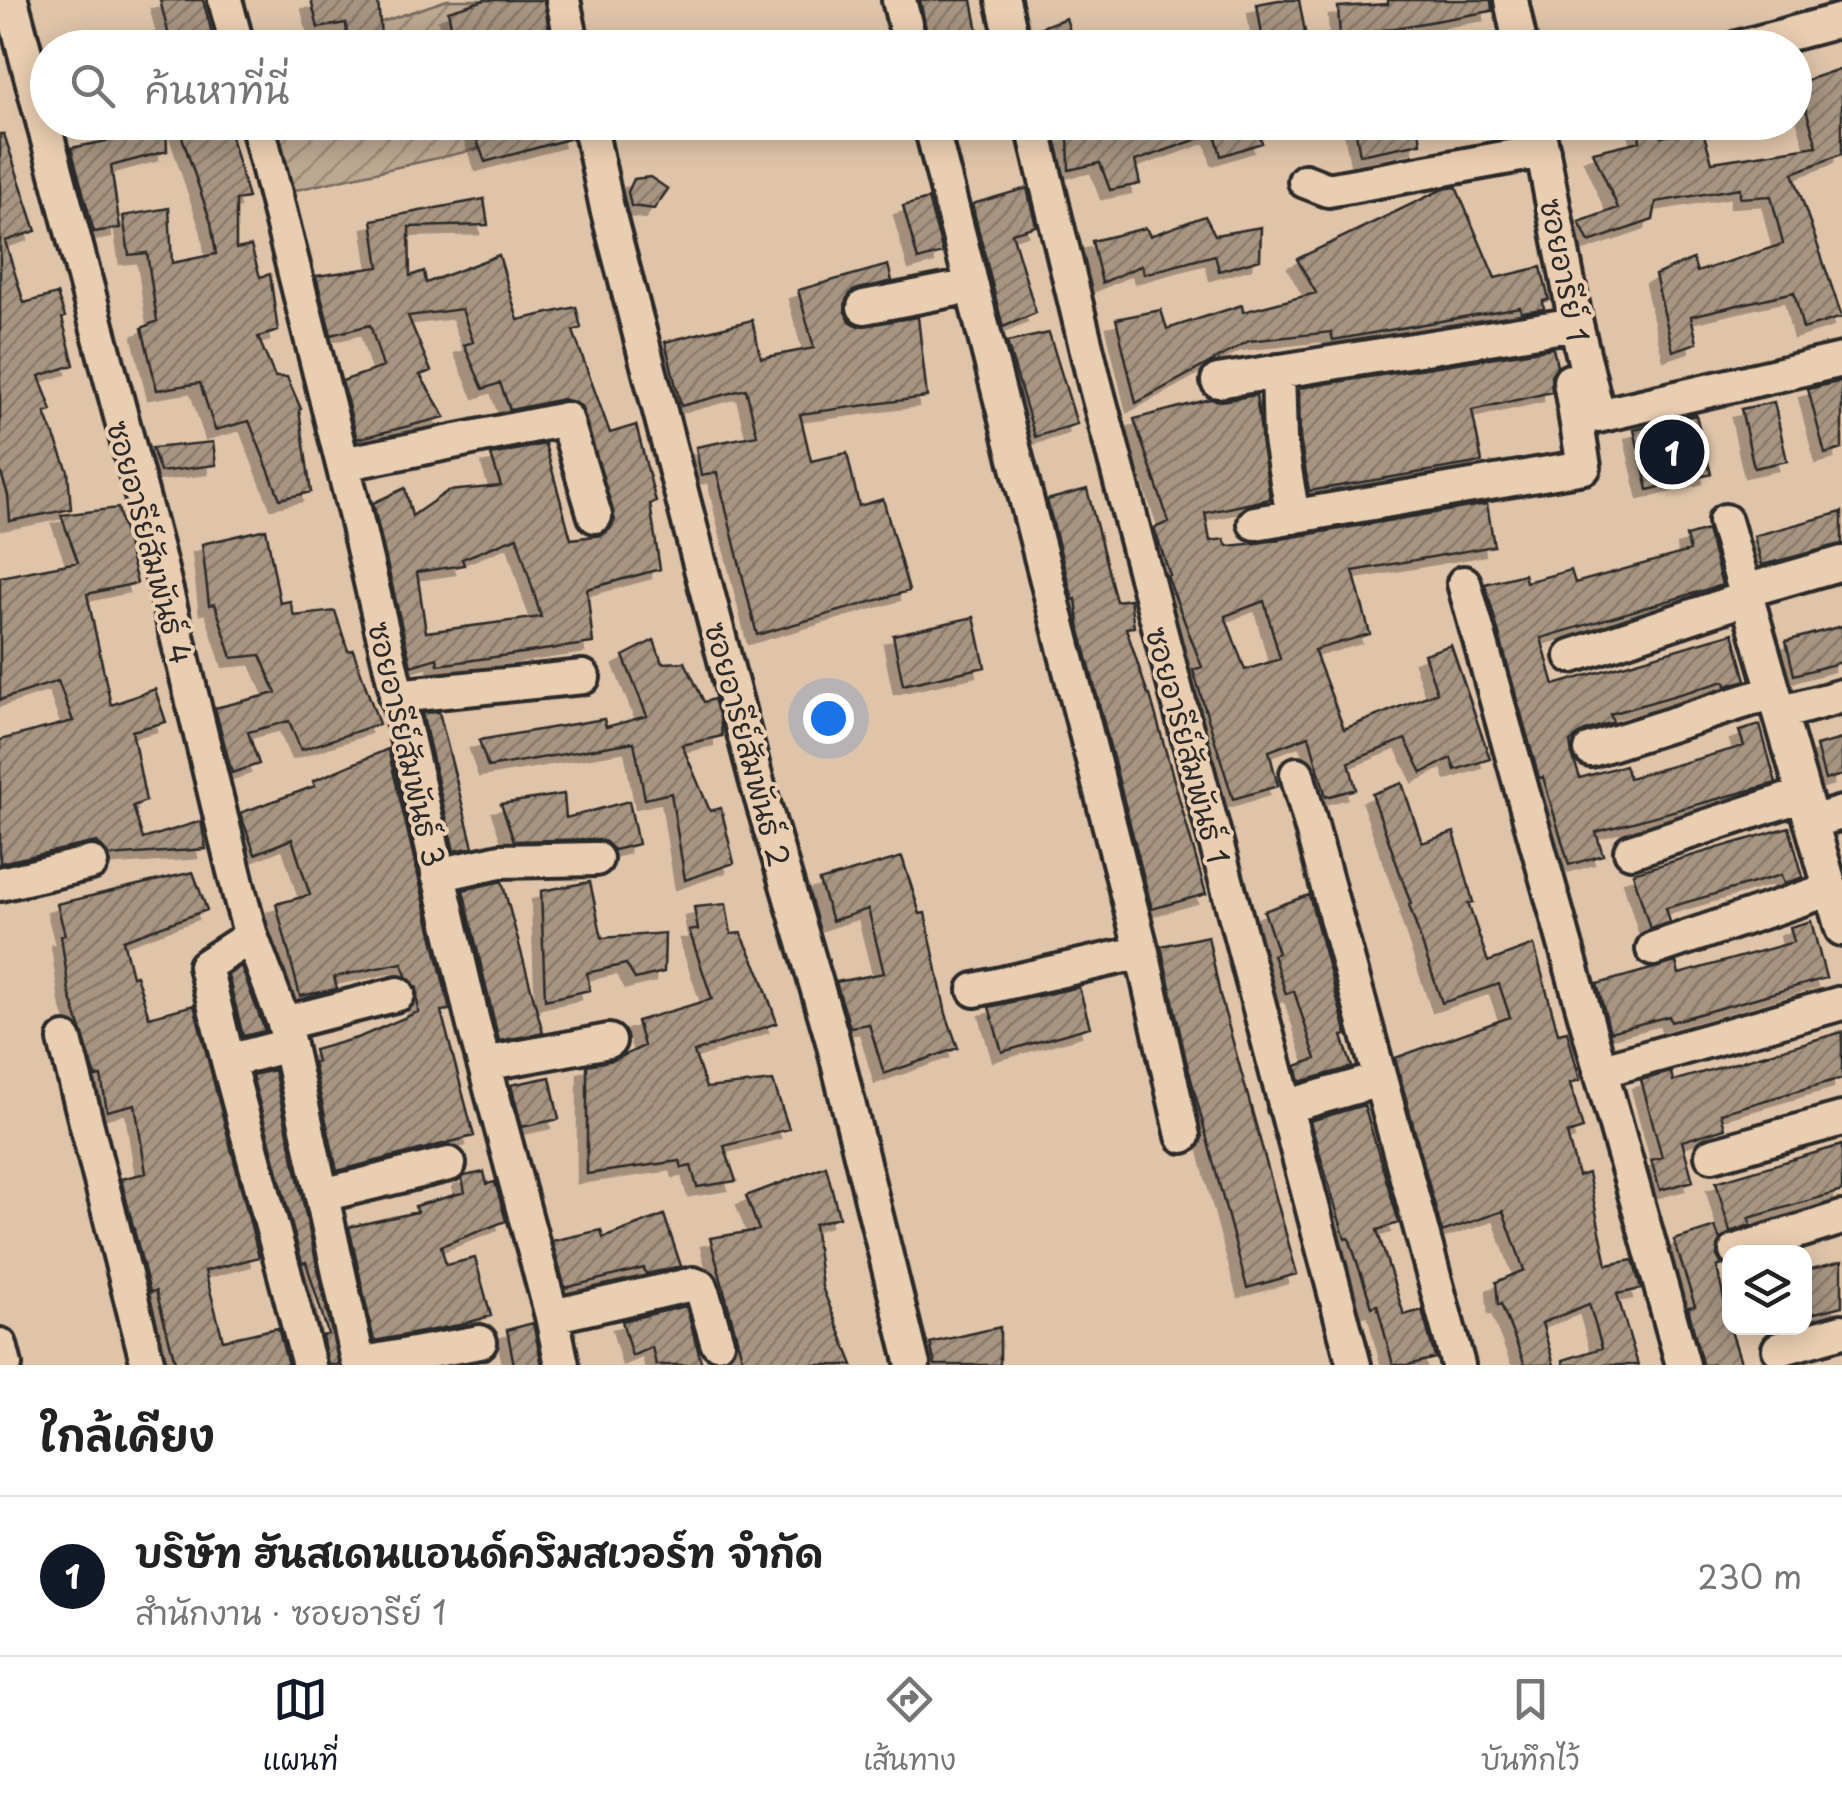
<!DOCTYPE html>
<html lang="th">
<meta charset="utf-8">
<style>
body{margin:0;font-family:"Playpen Sans","Playpen Sans Thai",sans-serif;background:#f2f2f2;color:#222}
.controls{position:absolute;right:30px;bottom:30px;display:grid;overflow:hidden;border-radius:20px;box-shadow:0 5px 25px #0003}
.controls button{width:90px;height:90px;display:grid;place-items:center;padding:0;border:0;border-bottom:2px solid #e0e0e0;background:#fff;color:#222;font:50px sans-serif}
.you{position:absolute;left:828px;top:718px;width:35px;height:35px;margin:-25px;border:8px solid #fff;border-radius:50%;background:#1a73e8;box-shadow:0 0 0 15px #1a73e833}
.badge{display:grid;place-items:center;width:65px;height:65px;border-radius:50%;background:#111827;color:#fff;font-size:32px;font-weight:700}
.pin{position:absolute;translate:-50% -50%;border:5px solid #fff;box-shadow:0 2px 10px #0006}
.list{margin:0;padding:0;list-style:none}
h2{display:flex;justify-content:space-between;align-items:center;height:130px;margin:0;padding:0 40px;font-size:42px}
h2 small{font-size:32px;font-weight:400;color:#767676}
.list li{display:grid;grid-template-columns:65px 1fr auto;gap:30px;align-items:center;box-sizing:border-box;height:160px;padding:0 40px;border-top:2px solid #e0e0e0}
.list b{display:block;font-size:38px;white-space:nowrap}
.list p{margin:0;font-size:32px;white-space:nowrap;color:#767676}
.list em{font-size:32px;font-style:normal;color:#767676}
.icon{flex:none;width:55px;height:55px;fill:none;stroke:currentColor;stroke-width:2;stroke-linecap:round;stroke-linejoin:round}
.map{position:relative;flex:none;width:1842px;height:1365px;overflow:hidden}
.search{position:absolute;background:#fff;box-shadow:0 5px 25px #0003;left:30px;right:30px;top:30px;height:110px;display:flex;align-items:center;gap:25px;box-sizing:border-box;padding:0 35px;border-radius:55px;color:#767676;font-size:38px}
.sheet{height:290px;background:#fff}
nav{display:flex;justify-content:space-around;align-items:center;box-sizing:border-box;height:140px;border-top:2px solid #e0e0e0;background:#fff;font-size:28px;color:#767676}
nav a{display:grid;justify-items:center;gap:5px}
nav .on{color:#111827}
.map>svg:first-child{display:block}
</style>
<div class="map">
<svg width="1842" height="1365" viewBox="0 0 1842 1365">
<defs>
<pattern id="garden-furrows" width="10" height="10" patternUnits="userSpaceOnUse" patternTransform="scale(2.5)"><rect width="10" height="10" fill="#bda891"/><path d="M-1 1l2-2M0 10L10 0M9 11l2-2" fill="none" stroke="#9a8977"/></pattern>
<pattern id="building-hatch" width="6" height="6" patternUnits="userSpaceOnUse" patternTransform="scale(2.5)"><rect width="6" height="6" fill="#a79481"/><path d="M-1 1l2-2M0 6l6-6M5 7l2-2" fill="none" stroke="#88796a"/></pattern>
<filter id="shadow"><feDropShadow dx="-9" dy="9" stdDeviation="0" flood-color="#0004"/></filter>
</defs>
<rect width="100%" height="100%" fill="#dfc4a9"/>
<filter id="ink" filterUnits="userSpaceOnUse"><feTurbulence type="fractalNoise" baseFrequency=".01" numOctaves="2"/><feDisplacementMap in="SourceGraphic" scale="20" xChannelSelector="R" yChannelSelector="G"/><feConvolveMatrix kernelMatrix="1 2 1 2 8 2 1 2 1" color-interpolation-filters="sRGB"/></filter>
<g filter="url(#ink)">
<path fill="url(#garden-furrows)" stroke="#746a5e" stroke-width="2.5" d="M447,0H552L561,48H304Z
M574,122L575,127L274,195L260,123Z"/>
<path fill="url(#building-hatch)" stroke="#2b2b2b" stroke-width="2.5" fill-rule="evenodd" filter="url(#shadow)" d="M160,0H203L216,48H172Z
M311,0H378L382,48H348L346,23L318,28Z
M485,0H544L552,48H456L448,11Z
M920,0H972L981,48H930Z
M1279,0H1299L1308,48H1264L1257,4Z
M1388,0H1491L1492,11L1372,32L1373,35L1340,37L1338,7L1388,4Z
M1066,18L1075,48H1033L1031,31Z
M1842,68V154L1793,173L1842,317L1803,329L1794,292L1691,316L1697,343L1673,351L1655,275L1693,259L1697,272L1783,244L1771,196L1740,198V188L1656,202L1653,220L1589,242L1579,222L1618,208L1593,152L1640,141L1638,122H1660L1662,137L1702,128L1712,162L1817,146L1798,83Z
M117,122H166L167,151L111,166L120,228L94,232L71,148L117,139Z
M177,122H227L248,198L236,200V249L251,246L260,277L270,274L278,331L258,337L275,377H287L301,409L299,410L311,492L280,499L249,421L215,430L200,383L157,390L142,328L157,321L147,253L129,255L123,216L169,208L172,263L216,254L211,223Z
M492,122H570L572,138L485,162L472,127Z
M1109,122H1256L1262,143L1221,156L1215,133L1135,161L1140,184L1110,190L1100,163L1069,170L1068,134Z
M1354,122H1418L1421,143L1360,155Z
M0,134H4L36,231L5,241L24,303L57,294L65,317L62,318L74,365L39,376L52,411L45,413L68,471L71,509L10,521L8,495L0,470Z
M650,177L668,189L654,209L631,206L628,192L634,179Z
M1456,187L1495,278L1541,267L1549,300L1543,301L1544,309L1521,312L1520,307L1333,340L1331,332L1249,341L1136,403L1116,319L1161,310L1167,329L1242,305L1243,312L1316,293L1297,259L1443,189Z
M1027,188L1036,226L1012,233L1036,313L1003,327L972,204Z
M484,199L488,225L409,227L410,276L424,271L426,283L499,255L518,320L576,307L581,328L573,331L610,433L636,425L656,502L650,504L660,569L587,589L593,643L438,665L437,658L411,666L373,503L405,488L412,516L448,491L501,486L491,455L545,444L571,539L602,535L610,529L615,520L581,406L563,399L510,410L500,383L483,389L464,345L473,342L462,309L408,316L431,371L420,375L445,417L357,439L342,381L383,367L370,325L331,335L316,276L379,267L372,220ZM517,537L541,617L426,632L417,572L464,565L462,559Z
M928,199L943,253L918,260L903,206Z
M1205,216L1215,235L1261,227L1260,259L1219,271L1215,255L1144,274L1142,265L1102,283L1092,241L1146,228L1150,236Z
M888,265L892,281L852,291L846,300L845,312L850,321L858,326L918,317L927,397L800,414L811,461L847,453L859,506L883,499L909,591L757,635L717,473L701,476L696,447L757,435L746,389L681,406L665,342L752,320L761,358L814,348L798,290Z
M1049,333L1077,424L1035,437L1007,342Z
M1553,348L1557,366L1551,375L1552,392L1472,410L1482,462L1309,491L1300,438L1299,388Z
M1842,381V449L1825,454L1808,389Z
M1256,395L1270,499L1205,513L1210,541L1224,539L1227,546L1258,543L1487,504L1494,546L1353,571L1370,634L1314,650L1344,729L1437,692L1424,654L1451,645L1490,759L1455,770L1451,758L1422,773L1405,739L1349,762L1356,789L1326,797L1309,736L1269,751L1278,786L1233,799L1193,670L1202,667L1167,576L1170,575L1154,528L1169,522L1134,419L1210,399L1221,401ZM1264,601L1280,659L1245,670L1225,616Z
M1774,402L1787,461L1754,468L1741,409Z
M1696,415L1711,474L1648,490L1634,430Z
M213,442L216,465L160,472L152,448Z
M1087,489L1116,601L1130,599L1134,627L1126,628L1148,695H1150L1206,894L1152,909L1080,630L1076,599L1073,600L1047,500Z
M118,508L137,583L87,594L111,705L155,689L166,722L132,731L146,801L133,806L143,839L201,821L206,849L109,856L97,842L0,863V740L73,721L58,681L0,700V577L78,562L61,515Z
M1842,512V544L1762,565L1754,536Z
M266,529L280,603L290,601L294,616L335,611L348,651L353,650L379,724L301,750L289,721L248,732L259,764L232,773L215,708L276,693L260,655L232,658L215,604L209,605L202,544Z
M1707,530L1722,585L1541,638L1554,685L1733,633L1746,680L1726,686L1725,681L1610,714L1613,722L1585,731L1570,742L1572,755L1580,778L1625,765L1629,778L1744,746L1739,731L1760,725L1776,783L1596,832L1603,855L1569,865L1543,777L1539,778L1485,584L1524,574L1526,582L1571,570L1575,583L1690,551L1686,536Z
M974,617L985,667L903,685L893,635Z
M1842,626V662L1794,675L1786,641Z
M654,640L662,663L685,662L704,702L714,699L720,718L722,736L682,745L710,811L721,808L734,863L685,880L671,793L645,799L634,742L488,767L479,740L604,719L606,727L647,716L623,656Z
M439,712L473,847L454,851L422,713Z
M1842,739V775L1825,780L1816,746Z
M388,749L450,1010L441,1011L474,1136L337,1171L313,1062L317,1061L314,1050L360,1037L418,1012L417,988L406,976L402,963L334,977L337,989L300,996L276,904L310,895L292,839L255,854L240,813L315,786L313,781Z
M1402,783L1422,843L1454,832L1473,902L1468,903L1488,962L1534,945L1558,1033L1567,1031L1580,1080L1570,1083L1583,1129L1567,1134L1578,1176L1588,1173L1607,1265L1633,1260L1641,1289L1617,1294L1638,1365H1564L1563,1360L1602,1348L1589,1304L1542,1323L1554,1365H1525L1501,1304L1498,1305L1496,1282L1524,1270L1503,1211L1442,1232L1395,1058L1510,1017L1499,984L1442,1003L1409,905L1411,904L1372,794Z
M564,794L566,818L629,801L638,844L614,850L606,842L596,839L514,841L501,804Z
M1789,827L1803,877L1784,884L1781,875L1666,908L1670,922L1650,929L1633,873Z
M902,857L920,914L925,913L946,1014L958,1048L884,1074L869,1024L850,1027L836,982L884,973L868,909L832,921L819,881Z
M193,872L207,910L123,940L132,976L136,975L149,1017L194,1005L259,1257L205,1271L223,1340L278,1328L288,1365H176L156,1291L150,1292L121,1179L146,1173L135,1104L107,1111L101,1076L96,1077L69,992L61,936L65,935L57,904Z
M502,881L543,1033L499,1041L463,890Z
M590,882L602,938L665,933L664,972L635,979L626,964L587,973L590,990L545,1000L541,891Z
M1309,895L1347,1035L1342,1036L1352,1067L1300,1082L1296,1066L1316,1059L1294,991L1286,994L1273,955L1278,953L1264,911Z
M726,904L731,934L741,933L761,976L777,1023L694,1052L706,1088L773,1081L789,1129L724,1146L736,1181L697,1187L691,1166L682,1168L680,1161L587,1174V1065L614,1060L644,1046L637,1021L712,999L689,930H698L694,907Z
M1811,921L1826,978L1671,1022L1669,1016L1610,1032L1597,984L1676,962L1679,974L1794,942L1790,927Z
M1208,936L1220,995L1297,1274L1247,1288L1186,1060L1161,946Z
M241,966L265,1031L243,1036L228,975Z
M1079,987L1090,1027L1002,1052L989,1007Z
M1842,1032V1078L1721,1113L1725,1128L1682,1141L1693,1181L1660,1190L1651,1160L1662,1157L1641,1080L1671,1072L1673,1081Z
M274,1070L339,1365H328L322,1336L328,1334L306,1262L302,1263L252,1075Z
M550,1077L559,1119L522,1127L511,1085Z
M1364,1105L1399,1223L1377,1230L1404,1315L1422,1310L1435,1358L1408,1365H1393L1377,1305L1372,1307L1349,1238L1345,1239L1310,1121Z
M1842,1145V1191L1749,1218L1751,1225L1730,1232L1716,1182Z
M826,1166L839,1217L814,1224L822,1287L853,1365H744L710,1238L759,1230L746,1196Z
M484,1172L487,1184L495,1182L506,1221L441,1246L446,1265L475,1258L491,1316L459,1325L374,1341L349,1227L417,1212L415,1206L465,1192L462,1179L464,1176Z
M664,1215L681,1266L646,1274L644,1268L565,1288L552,1241L601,1230L603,1238Z
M1715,1227L1720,1240L1717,1256L1722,1265L1717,1267L1730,1328L1742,1365H1702L1688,1307L1695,1306L1674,1240Z
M1842,1261V1306L1804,1316V1271Z
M686,1306L702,1365H656L652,1347L632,1356L622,1321Z
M533,1323L542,1365H514L507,1330Z
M1000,1327V1365H935L930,1343Z"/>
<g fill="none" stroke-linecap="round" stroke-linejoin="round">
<g stroke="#2b2b2b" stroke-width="40">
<path id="minor" d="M11,0L156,549L240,896L251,936L284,1023L359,1365
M225,0L238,48
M563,0L573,48
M899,0L911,48
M1003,0L1014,48
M1511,0L1521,48
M1737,48L1842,20
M257,122L354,509L473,1022L552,1316L562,1365
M589,122L607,208L756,779L832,1038L913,1365
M930,122L1142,952L1183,1136
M1032,122L1094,380L1354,1365
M1537,122L1576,324L1598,416L1842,360
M1305,181L1328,190L1543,151
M864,307L972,286
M1278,371L1280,440L1293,517
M1218,381L1576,324
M343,464L566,419L595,516
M1725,521L1842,929
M1255,523L1584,467L1570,381
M1464,583L1683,1365
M1745,591L1842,563
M1572,656L1747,598
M396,696L583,677
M1780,713L1842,696
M1591,750L1774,692
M1297,774L1458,1365
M1811,822L1842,813
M1631,851L1803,795
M438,875L500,861L596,859
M0,884L91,863
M1653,949L1831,889
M975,990L1142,952
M284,1023L398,994
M65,1040L148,1365
M289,1045L228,1061L309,1365
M228,1061L205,966L251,936
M484,1064L609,1041
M1600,1071L1842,1003
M1285,1107L1379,1080
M1712,1155L1842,1119
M322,1195L449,1164
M1736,1251L1842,1218
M552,1316L693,1284L701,1287L717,1342
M0,1345L5,1365
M1779,1349L1842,1331
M359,1364L480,1342"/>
</g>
<use href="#minor" stroke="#eaceb1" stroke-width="32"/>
</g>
</g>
<g text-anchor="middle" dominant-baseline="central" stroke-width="8" stroke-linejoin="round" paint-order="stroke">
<g font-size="30" fill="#2b2b2b" stroke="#eaceb1">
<text transform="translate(1566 270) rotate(79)">ซอยอารีย์ 1</text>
<text transform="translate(151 542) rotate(75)">ซอยอารีย์สัมพันธ์ 4</text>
<text transform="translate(408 744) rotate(77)">ซอยอารีย์สัมพันธ์ 3</text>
<text transform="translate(749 744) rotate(75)">ซอยอารีย์สัมพันธ์ 2</text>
<text transform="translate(1189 745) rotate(75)">ซอยอารีย์สัมพันธ์ 1</text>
</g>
</g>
</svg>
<div class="controls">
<button><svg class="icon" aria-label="layers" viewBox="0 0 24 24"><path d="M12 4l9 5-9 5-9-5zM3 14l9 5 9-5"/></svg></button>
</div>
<div class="you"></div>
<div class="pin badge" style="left:1672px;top:452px">1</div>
<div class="search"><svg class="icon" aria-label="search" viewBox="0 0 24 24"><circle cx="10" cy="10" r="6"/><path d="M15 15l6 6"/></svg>ค้นหาที่นี่</div>
</div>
<section class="sheet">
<h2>ใกล้เคียง<small></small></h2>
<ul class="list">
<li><span class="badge">1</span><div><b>บริษัท ฮันสเดนแอนด์คริมสเวอร์ท จำกัด</b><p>สำนักงาน · ซอยอารีย์ 1</p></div><em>230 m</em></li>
</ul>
</section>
<nav>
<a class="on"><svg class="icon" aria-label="map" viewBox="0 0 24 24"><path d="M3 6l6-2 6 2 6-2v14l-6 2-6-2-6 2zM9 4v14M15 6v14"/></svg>แผนที่</a>
<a><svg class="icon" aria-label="directions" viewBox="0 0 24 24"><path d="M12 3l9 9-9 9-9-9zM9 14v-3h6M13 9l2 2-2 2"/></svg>เส้นทาง</a>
<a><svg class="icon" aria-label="saved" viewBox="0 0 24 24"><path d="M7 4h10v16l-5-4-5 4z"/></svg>บันทึกไว้</a>
</nav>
